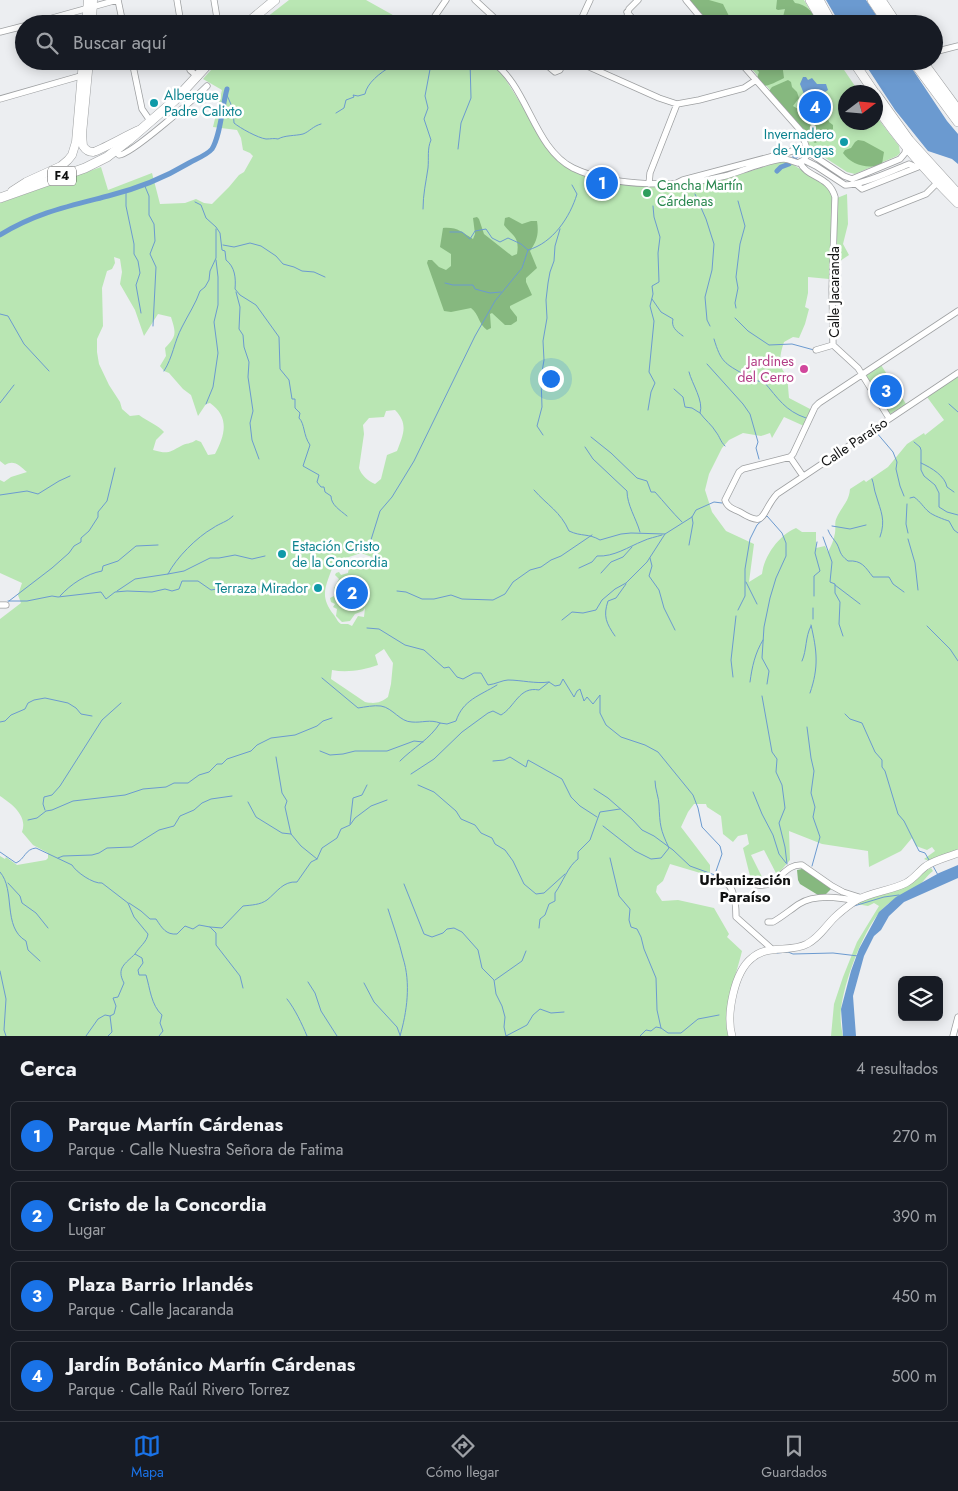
<!DOCTYPE html>
<html lang="es">
<meta charset="utf-8">
<style>
body{margin:0;font-family:Jost,sans-serif;background:#20242c;color:#f1f3f6}
.controls{position:absolute;right:15px;bottom:15px;display:grid;overflow:hidden;border-radius:8px;box-shadow:0 2px 12px #0003}
.controls button{width:45px;height:45px;display:grid;place-items:center;padding:0;border:0;border-bottom:1px solid #363941;background:#171b24;color:#f1f3f6;font:25px sans-serif}
.compass{position:absolute;left:838px;top:85px;width:45px;height:45px;border-radius:50%;background:#171b24;box-shadow:0 2px 12px #0003;rotate:74deg}
.you{position:absolute;left:550px;top:378px;width:18px;height:18px;margin:-12px;border:4px solid #fff;border-radius:50%;background:#1a73e8;box-shadow:0 0 0 8px #1a73e833}
.badge{display:grid;place-items:center;width:32px;height:32px;border-radius:50%;background:#1a73e8;color:#fff;font-size:16px;font-weight:700}
.pin{position:absolute;translate:-50% -50%;border:2px solid #fff;box-shadow:0 1px 5px #0006}
.list{margin:0;padding:0;list-style:none}
h2{display:flex;justify-content:space-between;align-items:center;height:65px;margin:0;padding:0 20px;font-size:21px}
h2 small{font-size:16px;font-weight:400;color:#9ea1a6}
.list li{display:grid;grid-template-columns:32px 1fr auto;gap:15px;align-items:center;box-sizing:border-box;height:70px;margin:0 10px 10px;padding:0 10px;border:1px solid #363941;border-radius:8px}
.list b{display:block;font-size:19px;white-space:nowrap}
.list p{margin:0;font-size:16px;white-space:nowrap;color:#9ea1a6}
.list em{font-size:16px;font-style:normal;color:#9ea1a6}
.icon{flex:none;width:28px;height:28px;fill:none;stroke:currentColor;stroke-width:2;stroke-linecap:round;stroke-linejoin:round}
.map{position:relative;flex:none;width:958px;height:1036px;overflow:hidden}
.search{position:absolute;background:#171b24;box-shadow:0 2px 12px #0003;left:15px;right:15px;top:15px;height:55px;display:flex;align-items:center;gap:12px;box-sizing:border-box;padding:0 18px;border-radius:28px;color:#9ea1a6;font-size:19px}
.sheet{height:385px;background:#171b24}
nav{display:flex;justify-content:space-around;align-items:center;box-sizing:border-box;height:70px;border-top:1px solid #363941;background:#171b24;font-size:14px;color:#9ea1a6}
nav a{display:grid;justify-items:center;gap:2px}
nav .on{color:#1a73e8}
.map>svg:first-child{display:block}
</style>
<div class="map">
<svg width="958" height="1036" viewBox="0 0 958 1036">
<rect width="100%" height="100%" fill="#eceef1"/>
<path fill="#b9e6b3" fill-rule="evenodd" d="M289,0H366L400,19L415,24H258Z
M691,0H804L818,24H712Z
M219,61H485L499,70L504,77L553,155L558,161L568,168L582,174L634,185L664,188L686,186L735,176L782,161L792,164L824,184L830,191L833,201L829,279L808,277V293L805,307L809,309L805,324L799,338L793,337L784,342C780,354 777,367 787,375L789,398L812,410L804,426L784,417L772,438L770,433L761,436L743,433L729,440L722,448L709,474L705,490L712,512L726,531L754,544L749,582L762,574C764,556 779,535 796,528L802,532H816V548L825,546L828,552C831,546 834,540 835,533C836,527 834,522 837,517C842,506 849,502 850,489L864,480L866,482L888,467L907,444L924,433L925,435L944,420L927,397L958,375V851L931,862L924,859L935,851L932,847L927,850L916,846L912,838L901,851L869,867L868,851L822,844L789,831L790,860L777,875L764,850L751,855L765,883L759,880H751L743,848L749,844L747,834L738,836L733,842L723,834L721,816L707,807L706,804H694L688,812L681,827L710,865V875H707L670,864L663,881L657,886L656,892L662,901L678,900L714,908L729,934L727,937L742,951C736,977 721,1010 729,1036H0V856L5,859L6,857L17,865L46,860L48,858V853L33,845L22,832C28,816 12,804 0,796V619L21,603L18,595L22,583L0,573V480L4,482L11,477L27,472C20,466 14,459 5,465L0,461V203L101,167L108,190L152,173L160,204L185,203L196,199L204,203L212,204L229,187L239,175L244,172L253,156L250,153L243,150L241,138L237,130L213,127L222,90L203,79ZM114,257L120,259L122,272L120,284L135,310L144,336L158,314L171,317C176,333 177,336 165,348L166,356L160,366L164,371L169,373L183,389L191,395L198,416L206,404L210,403C230,417 225,435 215,454L208,455L201,442L196,440C191,444 186,443 181,446C168,453 168,454 153,450L156,440L164,432C158,425 147,421 139,415L130,416L122,409L120,402L109,385L99,364L97,352V339L103,326L102,288L107,271L112,269L115,263ZM395,410C409,424 403,435 397,451L387,455L381,479L375,484C368,481 361,475 359,468L364,434L363,425L369,418L384,417L386,411ZM361,553L372,557L368,565C362,561 356,563 353,569L349,568L348,573L341,575L339,572L336,573L335,575L339,579L334,588V596L330,598L331,602L335,604L333,607L337,609L336,616L342,622L350,621L355,614L363,611L365,608L364,617L358,616L352,626L348,624H341C337,621 337,619 334,615C317,594 328,584 334,562ZM384,649L393,663L391,684L388,697C380,703 375,704 365,702L331,679L332,670C347,673 364,670 378,665L375,655Z
M745,61H838L859,92H846V122H876V116L899,146L900,153L897,156L855,174L847,172L810,148L805,131Z
M847,194L848,224L843,244L849,255L837,263V198Z
M881,365L906,404L890,414L866,376Z
M931,868L933,871C926,876 924,882 917,887C903,895 889,900 879,913C862,934 844,982 841,1009C840,1018 841,1027 843,1036H831L834,1004L843,977L857,942L879,906L874,903L868,906L856,904L875,896Z"/>
<path fill="#86b87f" d="M689,0H709L723,4L729,16L737,20L738,24H711Z
M777,0H793L795,3C806,4 815,13 817,24H791L792,18L786,19L783,17L785,9L778,10L776,9Z
M758,61H779L782,63L784,78C778,81 769,86 763,86L757,78L759,72L757,70Z
M788,80L791,82L792,87L797,92L799,98L793,106L798,109L805,108V103L810,100C818,109 826,108 829,122L833,125V129C825,133 824,140 815,143L808,138L804,129L801,127L769,91L772,87Z
M858,140L864,141L884,152L882,164C869,170 851,165 843,153L845,150L851,148L855,142Z
M477,217L479,219L484,234L512,256L517,254C520,236 512,236 504,225L505,218L509,217L522,224L531,221H537C539,234 537,241 530,251L537,268L526,278V282L532,295L510,306V308L517,317V321L511,325H505L492,313L490,314L491,328L487,330C479,325 479,314 471,308L451,312L444,311L427,263L428,260H432L439,267L446,270L451,266V254L440,247L443,228C458,227 461,232 473,239L475,234L473,218Z
M802,869L808,871L832,888L826,894L818,895L800,884L798,880L797,870Z"/>
<path fill="#6b9ad0" d="M826,0H866L882,24H840Z
M863,61H907L947,121L958,134V164L952,159L928,151L895,110Z
M803,77H806L808,80L812,78L817,84H826L828,90L825,92H816L812,98L807,94H804L800,84Z
M958,865V878L904,902L889,916L881,930L874,936L864,956L853,996L856,1036H843L841,1009L851,971L859,949L879,912L896,897L939,873Z"/>
<g fill="none" stroke-linecap="round" stroke-linejoin="round">
<path stroke="#6b9ad0" stroke-width="1" d="M226,93L233,109L234,123C240,128 258,138 266,139C271,139 274,138 278,139C285,135 295,136 303,134C309,132 313,126 321,124
M336,113L344,108L346,100L354,97L353,95L358,96L365,94C367,83 380,73 390,67L391,61
M458,149L461,123L471,98L470,61
M144,184L149,196V215L154,224L155,241L150,254L156,267L153,326
M126,190V206L134,244V254L138,261L140,273L136,285L141,313
M695,194L706,219L714,244L712,270L705,297L707,320L710,326
M195,202L201,205L206,218L216,227L220,233L222,250L225,251L226,260C235,267 236,278 235,289L240,295L256,305L279,337L280,369L289,380L292,399H295V408L300,413L299,418C305,424 303,435 310,445L303,466L319,475L317,482L321,487H324L325,492L331,496C331,505 340,510 347,516
M423,209C423,194 426,182 428,168C429,158 427,149 431,140L424,119L428,108L425,96L431,64L437,61
M450,232H462L470,239L475,231L486,229L492,238L500,242L508,238L521,244L528,250
M223,245L234,247L250,243L261,246L276,256L283,264L294,267L302,271L314,272L325,277
M445,283L453,285H473L475,289L490,293L501,292
M236,292L240,307L239,329L243,335L244,347L249,362L248,377L253,411L250,423L252,440L259,459
M652,299L661,312L673,319C671,327 676,331 683,336
M736,308L735,303L738,288L736,277L740,244L745,226L738,201
M0,314L8,316L24,344L49,371
M735,318L748,331L769,345L792,344L814,350
M714,339C721,362 724,363 745,375C752,379 755,381 764,382C778,398 785,411 806,418
M707,364L743,404L750,414L758,442L756,448L759,459
M164,371C173,357 174,342 182,327C188,315 196,303 200,291L205,287L209,280L210,271L216,258V229
M689,372C692,384 704,401 700,413C705,420 712,425 716,432C720,437 720,441 725,446
M674,389L683,397L685,407L692,408L700,413
M0,403L14,385
M206,404L213,387L218,353L214,322L218,305V277L216,260
M949,404L958,412
M648,410L651,392L655,383L649,372L654,321L650,306L653,294L652,286L659,282L658,253L660,237L654,217L653,206
M876,432L893,452L897,462L896,469L900,486L904,496
M543,435L537,426L542,407L541,378L544,360L543,341L547,318L546,300L548,283L550,272L554,261L555,246L560,229
M591,437L611,453L637,478L647,481L651,492H655C664,502 672,512 682,522
M914,442L920,447L921,450V470L924,476L935,485L939,493V507L947,512L958,515
M585,447L593,459L627,491C627,505 636,518 640,532
M921,463C932,468 945,476 947,487L954,492
M872,479C874,484 874,490 876,495C881,512 886,520 880,537
M534,490C548,506 560,511 569,531C582,537 588,533 600,540L621,534L631,533L665,534L692,517L696,510L714,502L722,503
M0,495L27,491L38,494L59,481L70,476
M910,498L914,497C921,502 923,507 929,512C932,515 945,520 949,521L954,530L958,533
M907,504L906,524L908,533
M832,526L850,529L866,525
M828,530C830,536 834,539 837,544C841,552 839,554 848,561C862,560 865,567 873,577H889L893,584L904,592
M823,537L832,562L830,582L835,584V593L840,602L839,624L843,636
M908,539L915,563L918,590
M370,543L380,511L392,497L414,461L475,336L495,301L522,268L528,250C553,243 570,217 577,194L572,185
M689,545L693,523L692,517
M650,558L652,566L649,576L659,590L664,608L675,630
M579,568L592,562L597,556C614,557 628,547 643,541C649,538 656,537 662,535
M601,573L611,562L623,557L632,547
M168,574L184,571L210,558H219L235,555L252,559L265,556
M746,582L757,604
M835,585L860,604
M117,591L135,579L168,574C176,558 197,537 213,528C220,523 227,522 233,516
M397,591L406,592L422,599H434L451,595L462,599L493,600L505,594L513,582L530,570L541,567L551,560L561,556L592,535
M60,596C71,584 86,574 102,571L103,566L118,561L136,546L158,545
M814,596V576L820,571L815,553L817,542
M8,601H27L52,596L58,597L101,592L106,599L115,592L127,591L152,592L165,589L172,591L179,589L182,581H198L211,590L217,589L224,592L256,587L262,591L269,592
M9,601L52,568L69,553L74,546L81,542V538L89,531L98,517V512L107,501L115,468
M738,610L745,596V569L750,539L757,525L767,516L782,533L786,543V556L776,578L770,598L764,627L762,658L769,671L767,684
M813,619V608
M562,620L572,612L583,613L596,610L602,600L615,589L626,583L647,562L665,534
M927,626L950,649L958,661
M367,628L379,629L405,645L424,650L444,668L449,667L457,677L463,679L474,673H481L488,685C496,684 503,680 508,680C521,680 536,684 549,682L555,686L560,685L563,679L574,697L577,691L580,689L584,701L587,697L593,704L600,695V713L606,725L621,737L645,745L658,752L693,795L698,808L702,827L720,846L722,854L715,874
M615,636C606,623 603,616 608,601L616,598L626,584
M802,661C807,650 805,637 811,626
M733,677L731,660L736,616
M322,678L358,708C365,707 374,705 381,706C393,708 400,722 412,722C422,723 430,719 440,723
M750,682C752,667 755,653 763,640
M810,693C819,667 817,651 811,625
M762,696L772,752L777,759L776,772L782,785L785,808L779,823L785,847L787,864
M845,714L850,719L862,723L875,752L882,760V767L885,771L898,814L904,821L919,851L925,853L929,860
M0,722L5,721L11,715L25,709L28,703L34,700L45,698L68,703L76,708L81,714L92,716
M807,727L811,758L814,771L811,793L815,807L813,817L820,837L812,866
M320,751L330,755L343,754L355,751H387L414,741L423,742
M276,757L282,793L287,801L285,807L291,834L301,846L317,859
M400,761C414,747 429,740 440,723L447,724L456,721C463,700 479,696 497,685
M493,761L504,760L510,757L526,767L528,760L562,779L571,797L580,806L597,817
M411,774L434,759L462,732L488,713L493,711L501,715C515,707 519,686 539,690L549,682
M418,785L434,792L456,811L461,819L475,825L481,833L492,838L495,844L505,850L513,861L524,884L536,894L544,893L565,874
M594,789L608,798L632,819L642,830L654,836L673,850L690,866L723,878
M753,792L762,814L773,835L779,854L786,863
M248,802L256,817L282,833L291,834
M45,810L43,804L44,797L52,795L60,786L102,720L121,703
M28,820L37,818L46,811L52,810L73,801L125,795L143,789L166,787L174,783H188L199,775L209,772L217,764H222L227,759L251,751L257,745L271,738L295,735L317,726L323,721L332,718
M350,824L353,798L362,795L367,785
M603,826L635,851L651,859L661,858L669,848C660,829 660,825 659,805C659,798 655,789 655,781
M0,852L16,863C25,859 25,849 36,848L72,865C76,872 93,884 102,883L128,903L134,917L148,934C147,942 139,947 135,954L142,958L143,963L138,970L139,975H146C150,988 151,1005 162,1015L160,1023L163,1031L159,1036
M58,858L63,856L92,855L99,853L107,848L132,847L159,830L174,826L180,816L194,810L202,803L211,799L232,796
M610,858L619,896L630,909L629,920L631,927L637,929L641,937L644,949L656,978L657,1010L661,1028
M933,866L938,875
M0,872C16,890 2,927 26,941L28,950L40,961
M8,883L20,896L22,903L36,913L48,928
M404,884L424,934L432,937L443,933L447,929L454,928L462,932L478,950L482,968L494,980L496,994L502,1006L505,1017L504,1027L506,1036L527,1025L533,1015L540,1009L551,1013L564,1012
M129,903L141,911L150,919H156C162,928 166,935 177,934L185,926L193,929L199,925L210,927L216,933V945L240,976L243,988
M854,906L884,897L899,895
M388,909C393,925 399,941 403,958C411,983 407,1012 400,1036
M210,927L222,928L243,906C251,905 260,905 267,900C277,892 283,881 297,882L311,862L317,859L322,848L337,838L341,829L350,825L355,818L371,806L387,800
M539,928L540,919L545,915L549,904L555,901V893C563,882 568,866 578,859V852L590,840L600,812L620,809
M777,953L788,952L793,954L833,953L858,956
M0,971L6,999L4,1030L6,1036
M495,980L522,961L526,951
M308,982L315,993L321,1011L337,1036
M364,983L374,1002L397,1027L400,1035
M287,999C295,1009 302,1024 307,1036
M86,1036L98,1019L105,1015L110,1016
M108,1036L112,1032L110,1016L114,1014L116,1006L113,998L118,997L124,983C116,968 125,964 135,954
M640,1036L646,1030L651,1031L656,1027L661,1028L668,1033H681L698,1019L719,1015"/>
<path stroke="#6b9ad0" stroke-width="5" d="M795,157L803,148
M777,171L781,167L789,164
M0,235C35,213 69,206 108,196C136,189 164,178 189,163C196,159 207,155 212,149C221,134 222,106 227,89"/>
<g stroke="#9ea0a2" stroke-width="7">
<path id="minor" d="M118,0L123,24
M177,0L181,24
M214,0L218,24
M475,0L501,24
M686,0L706,24
M627,12L637,24
M31,24L117,0
M433,24L435,16L446,0
M579,24L590,0
M625,24L629,9L638,0
M0,32L24,26
M934,52L958,46
M132,61L142,109L151,122
M188,61L190,70L198,77
M491,61C528,85 533,148 573,168C615,188 681,187 725,176C739,172 771,159 784,159C788,159 794,162 798,163L804,160L808,152L801,131L739,61
M542,61L555,72L560,70L563,61
M576,61L659,98L677,104L699,100L744,88L756,80
M0,99L84,75
M116,151L119,155C131,155 195,98 207,86
M808,152L844,176L852,179L900,159L905,153L906,147
M804,160L816,166L845,185C860,186 894,170 909,164L916,167
M800,162C806,178 829,175 835,197L832,289L833,345L858,368L889,418
M677,183L683,180L796,150
M649,184L650,173L677,104
M856,184L862,189L918,167
M878,213L926,194L937,183
M958,311L819,403L815,407L793,454L790,457L743,469L739,472L725,500C727,507 733,509 740,512C767,529 760,513 777,494L958,373
M816,350L833,345
M790,457L803,476
M0,605H6
M712,879C734,877 736,900 736,917L772,949
M758,885C778,888 784,863 802,865L832,886L843,892L862,898
M768,922H773C782,917 790,910 799,904C815,894 838,897 856,901
M953,1036L958,1017"/>
</g>
<g stroke="#9ea0a2" stroke-width="8">
<path id="tertiary" d="M732,1036C726,1015 734,972 752,958C768,944 790,953 807,944C819,938 825,927 834,918C840,912 848,906 855,901C870,892 890,891 906,883C914,879 919,871 926,866C935,860 948,857 958,853"/>
</g>
<g stroke="#9ea0a2" stroke-width="9">
<path id="secondary" d="M86,24L88,0
M92,24L93,0
M89,61L82,134L83,146C85,149 89,152 93,152C99,151 129,134 139,130
M12,191L26,182L61,166L68,160L72,155L76,142L83,61"/>
</g>
<g stroke="#9ea0a2" stroke-width="10">
<path id="primary" d="M872,0L888,24
M881,0L897,24
M913,61L958,122
M922,61L958,110"/>
</g>
<g stroke="#9ea0a2" stroke-width="10">
<path id="trunk" d="M810,0L824,24
M819,0L832,24
M246,24L275,0
M853,61L874,92
M876,94L909,140L958,194
M876,106C899,141 928,173 958,203
M0,198L85,168L107,157L129,140L175,100L211,61"/>
</g>
<use href="#minor" stroke="#fff" stroke-width="5.5"/>
<use href="#tertiary" stroke="#fff" stroke-width="7"/>
<use href="#secondary" stroke="#fff" stroke-width="8"/>
<use href="#primary" stroke="#fff" stroke-width="9"/>
<use href="#trunk" stroke="#fff" stroke-width="9"/>
</g>
<g fill="#0f9aa8" stroke="#fff" stroke-width="2">
<circle cx="154" cy="103" r="5"/>
<circle cx="844" cy="142" r="5"/>
<circle cx="282" cy="554" r="5"/>
<circle cx="318" cy="588" r="5"/>
</g>
<circle fill="#2e9e5b" stroke="#fff" stroke-width="2" cx="647" cy="193" r="5"/>
<circle fill="#d1479c" stroke="#fff" stroke-width="2" cx="804" cy="369" r="5"/>
<g text-anchor="middle" dominant-baseline="central" stroke-width="5" stroke-linejoin="round" paint-order="stroke">
<rect fill="#fff" stroke="#585858" stroke-width="1" x="48" y="166.5" width="28" height="19" rx="4"/>
<g font-size="12" font-weight="bold" fill="#101111">
<text x="62" y="176">F4</text>
</g>
<g font-size="14" fill="#0d838f" stroke="#fff" text-anchor="start">
<text x="164" y="95">Albergue<tspan x="164" dy="16">Padre Calixto</tspan></text>
<text x="834" y="134" text-anchor="end">Invernadero<tspan x="834" dy="16">de Yungas</tspan></text>
<text x="292" y="546">Estación Cristo<tspan x="292" dy="16">de la Concordia</tspan></text>
<text x="308" y="588" text-anchor="end">Terraza Mirador</text>
</g>
<g font-size="14" fill="#27864d" stroke="#fff" text-anchor="start">
<text x="657" y="185">Cancha Martín<tspan x="657" dy="16">Cárdenas</tspan></text>
</g>
<g font-size="14" fill="#101111" stroke="#fff">
<text transform="translate(834 292) rotate(-90)">Calle Jacaranda</text>
<text transform="translate(854 442) rotate(-34)">Calle Paraíso</text>
</g>
<g font-size="14" fill="#b23c85" stroke="#fff" text-anchor="end">
<text x="794" y="361">Jardines<tspan x="794" dy="16">del Cerro</tspan></text>
</g>
<g font-size="15" font-weight="bold" fill="#101111" stroke="#fff">
<text x="745" y="880">Urbanización<tspan x="745" dy="17">Paraíso</tspan></text>
</g>
</g>
</svg>
<div class="controls">
<button><svg class="icon" aria-label="layers" viewBox="0 0 24 24"><path d="M12 4l9 5-9 5-9-5zM3 14l9 5 9-5"/></svg></button>
</div>
<svg class="compass" viewBox="-18 -18 36 36"><path d="M0-13l5 13h-10z" fill="#e53935"/><path d="M0 13l5-13h-10z" fill="#9ea1a6"/></svg>
<div class="you"></div>
<div class="pin badge" style="left:602px;top:183px">1</div>
<div class="pin badge" style="left:352px;top:593px">2</div>
<div class="pin badge" style="left:886px;top:391px">3</div>
<div class="pin badge" style="left:815px;top:107px">4</div>
<div class="search"><svg class="icon" aria-label="search" viewBox="0 0 24 24"><circle cx="10" cy="10" r="6"/><path d="M15 15l6 6"/></svg>Buscar aquí</div>
</div>
<section class="sheet">
<h2>Cerca<small>4 resultados</small></h2>
<ul class="list">
<li><span class="badge">1</span><div><b>Parque Martín Cárdenas</b><p>Parque · Calle Nuestra Señora de Fatima</p></div><em>270 m</em></li>
<li><span class="badge">2</span><div><b>Cristo de la Concordia</b><p>Lugar</p></div><em>390 m</em></li>
<li><span class="badge">3</span><div><b>Plaza Barrio Irlandés</b><p>Parque · Calle Jacaranda</p></div><em>450 m</em></li>
<li><span class="badge">4</span><div><b>Jardín Botánico Martín Cárdenas</b><p>Parque · Calle Raúl Rivero Torrez</p></div><em>500 m</em></li>
</ul>
</section>
<nav>
<a class="on"><svg class="icon" aria-label="map" viewBox="0 0 24 24"><path d="M3 6l6-2 6 2 6-2v14l-6 2-6-2-6 2zM9 4v14M15 6v14"/></svg>Mapa</a>
<a><svg class="icon" aria-label="directions" viewBox="0 0 24 24"><path d="M12 3l9 9-9 9-9-9zM9 14v-3h6M13 9l2 2-2 2"/></svg>Cómo llegar</a>
<a><svg class="icon" aria-label="saved" viewBox="0 0 24 24"><path d="M7 4h10v16l-5-4-5 4z"/></svg>Guardados</a>
</nav>
